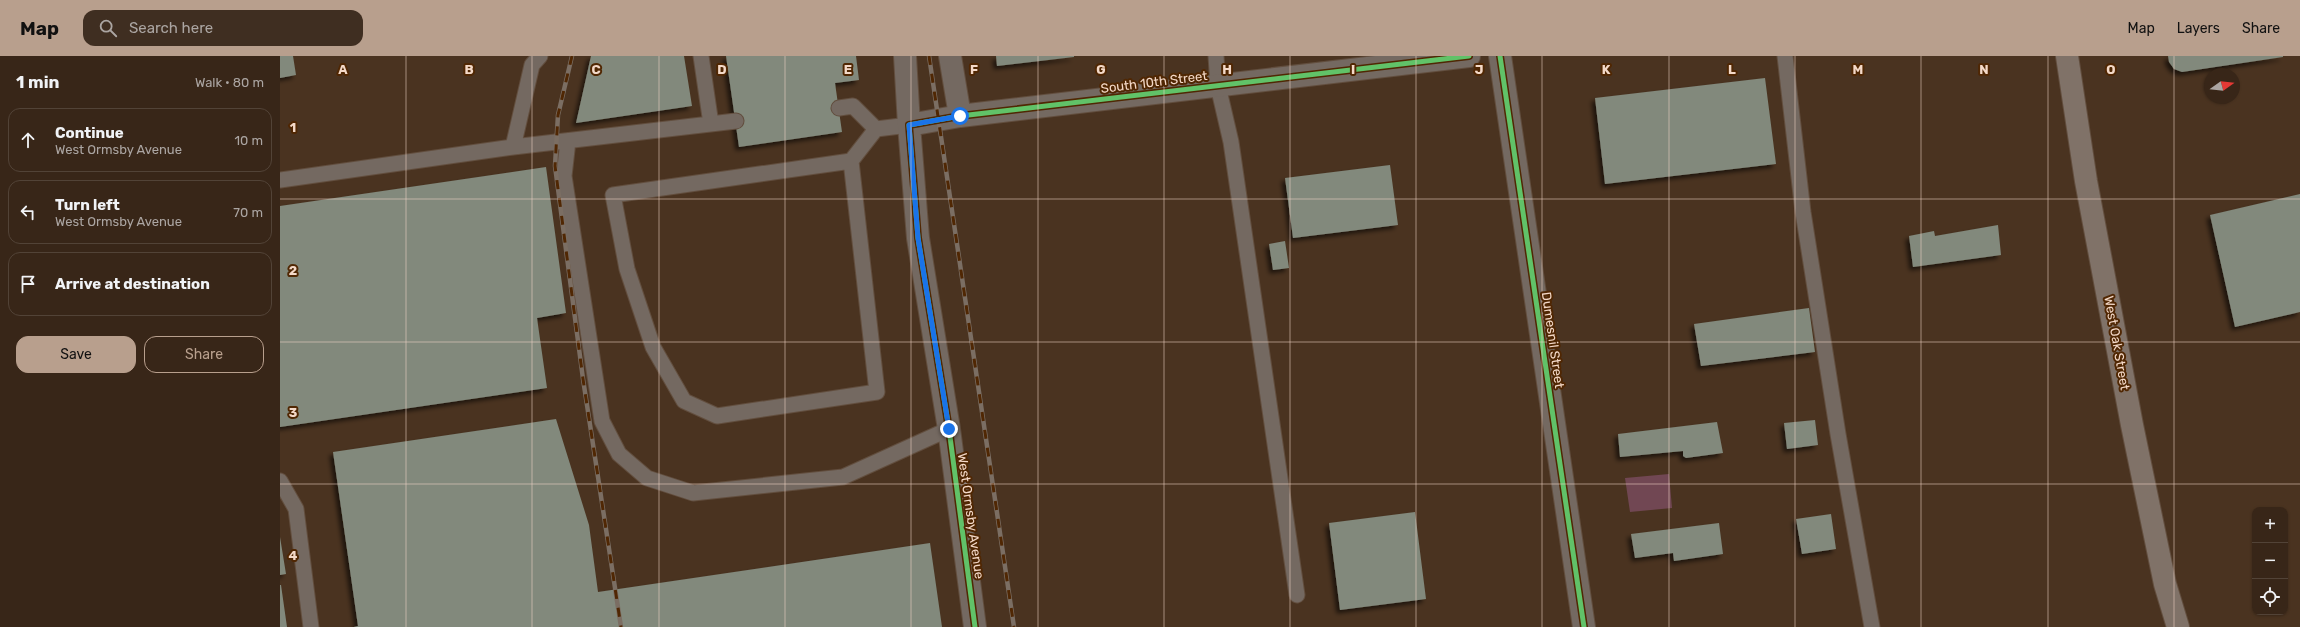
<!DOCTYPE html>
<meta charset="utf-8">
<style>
body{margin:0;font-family:Rubik,sans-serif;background:#3f2e21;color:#f1f3f6}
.controls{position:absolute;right:12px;bottom:12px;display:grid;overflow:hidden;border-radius:8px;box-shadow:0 1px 3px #0004}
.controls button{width:36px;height:36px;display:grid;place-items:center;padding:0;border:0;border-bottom:1px solid #524337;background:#382618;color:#f1f3f6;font:20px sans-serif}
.compass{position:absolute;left:1924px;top:12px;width:36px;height:36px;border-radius:50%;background:#382618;box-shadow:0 1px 3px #0004;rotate:75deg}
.stop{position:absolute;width:12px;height:12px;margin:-9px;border:3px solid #1a73e8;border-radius:50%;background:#fff}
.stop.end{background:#1a73e8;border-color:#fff;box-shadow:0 1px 4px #0008}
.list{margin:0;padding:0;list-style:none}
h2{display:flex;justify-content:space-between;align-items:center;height:52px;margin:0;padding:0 16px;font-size:17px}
h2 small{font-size:13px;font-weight:400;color:#aba5a2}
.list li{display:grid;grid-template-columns:26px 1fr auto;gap:12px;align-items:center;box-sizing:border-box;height:64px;margin:0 8px 8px;padding:0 8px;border:1px solid #524337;border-radius:12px}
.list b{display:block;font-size:15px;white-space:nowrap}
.list p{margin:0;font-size:13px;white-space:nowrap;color:#aba5a2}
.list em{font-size:13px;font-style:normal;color:#aba5a2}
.actions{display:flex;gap:8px;padding:12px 16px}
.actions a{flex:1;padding:9px 0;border:1px solid #b89f8d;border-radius:12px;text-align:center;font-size:14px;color:#b89f8d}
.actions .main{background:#b89f8d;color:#111}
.icon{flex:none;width:22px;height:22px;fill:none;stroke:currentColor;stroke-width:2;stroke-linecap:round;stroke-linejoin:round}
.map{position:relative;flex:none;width:2020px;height:571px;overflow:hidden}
header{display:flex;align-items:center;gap:24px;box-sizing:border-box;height:56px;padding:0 20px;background:#b89f8d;color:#111}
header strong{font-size:19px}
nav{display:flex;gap:22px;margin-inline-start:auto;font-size:14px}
.search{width:280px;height:36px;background:#3f2e21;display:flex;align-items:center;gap:10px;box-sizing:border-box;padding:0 14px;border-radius:12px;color:#aba5a2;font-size:15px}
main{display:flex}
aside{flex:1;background:#382618}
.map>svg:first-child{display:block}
</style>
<header>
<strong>Map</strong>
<div class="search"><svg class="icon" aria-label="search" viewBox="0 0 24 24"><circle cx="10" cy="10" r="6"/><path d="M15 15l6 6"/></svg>Search here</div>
<nav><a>Map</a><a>Layers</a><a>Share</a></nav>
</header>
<main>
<aside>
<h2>1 min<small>Walk · 80 m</small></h2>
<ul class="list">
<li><svg class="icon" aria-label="ahead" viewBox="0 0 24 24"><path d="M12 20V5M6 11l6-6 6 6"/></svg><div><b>Continue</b><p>West Ormsby Avenue</p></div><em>10 m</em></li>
<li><svg class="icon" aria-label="left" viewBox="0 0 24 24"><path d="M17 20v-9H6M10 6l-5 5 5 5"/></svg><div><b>Turn left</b><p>West Ormsby Avenue</p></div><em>70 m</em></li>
<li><svg class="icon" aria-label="arrive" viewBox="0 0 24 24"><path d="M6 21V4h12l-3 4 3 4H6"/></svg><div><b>Arrive at destination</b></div></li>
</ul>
<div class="actions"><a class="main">Save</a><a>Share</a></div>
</aside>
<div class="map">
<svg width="2020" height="571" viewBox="0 0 2020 571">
<defs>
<filter id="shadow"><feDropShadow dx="-3.5" dy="3.5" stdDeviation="2" flood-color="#0009"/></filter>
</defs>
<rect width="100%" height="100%" fill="#4a3320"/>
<path fill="#714753" d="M1389,418L1392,452L1350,456L1345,422Z"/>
<path fill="#82897c" filter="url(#shadow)" d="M0,0H13L16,19L0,22Z
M311,0H404L412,50L296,67Z
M446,0H576L579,24L555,27L562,76L459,91Z
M716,0H794V1L717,10Z
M1888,0H2003V1L1902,16L1894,13L1889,6Z
M1485,22L1496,108L1325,128L1315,42Z
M1110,109L1118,169L1013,182L1005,122Z
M266,111L286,257L257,262L267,332L0,371V150Z
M2020,138V256L1955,271L1930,159Z
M1718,169L1721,199L1633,211L1629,180L1654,175L1655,180Z
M1005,185L1009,212L993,214L989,188Z
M1529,252L1535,296L1421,310L1414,268Z
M276,363L309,469L318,536L650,487L662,571H74L78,570L53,396Z
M1535,364L1538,389L1507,393L1504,367Z
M1437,366L1443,397L1406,402L1403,400V395L1340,401L1338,378Z
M1135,456L1146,543L1060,554L1049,467Z
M1551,458L1556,493L1522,498L1516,463Z
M1439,467L1443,498L1394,505L1393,497L1355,502L1351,478Z
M0,481L6,518L0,519Z
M0,529H1L7,571H0Z"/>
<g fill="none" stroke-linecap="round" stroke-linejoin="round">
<g stroke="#624e3e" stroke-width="17">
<path id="lane" d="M421,0L431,68
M936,0L938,30L951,86L1017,539
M1505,0L1523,156L1558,378L1592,571
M559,52L573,50L596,73
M288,85L284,120L322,365L339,398L367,422L413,437L563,421L669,373
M233,91L252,9L260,0
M571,105L333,139L347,213L373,291L404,345L437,360L597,336L571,105L596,73L629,69
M0,124L233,91L456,65
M0,425L16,453L31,571"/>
</g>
<g stroke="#624e3e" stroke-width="24">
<path id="street" d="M625,0L629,69
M670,0L680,60
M1220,0L1304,571
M695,571L669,373L638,182L629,69L680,60L1189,0"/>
</g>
<g stroke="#624e3e" stroke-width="24">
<path id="secondary" d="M1787,0L1806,125L1852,369L1885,528L1898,571"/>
</g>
<use href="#lane" stroke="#746961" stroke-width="15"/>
<use href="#street" stroke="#746961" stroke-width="22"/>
<use href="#secondary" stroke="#807268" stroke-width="22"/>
<g stroke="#7b6e63" stroke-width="4.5">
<path id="rail" d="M292,0L278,59L275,110L303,323L341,571
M649,0L734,571"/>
</g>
<use href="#rail" stroke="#502703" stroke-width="3" stroke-dasharray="9" stroke-linecap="butt"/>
<g stroke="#502703" stroke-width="8">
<path id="cycleway" d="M1220,0L1304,571
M695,571L669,373L638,182L629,69L680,60L1189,0"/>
</g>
<use href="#cycleway" stroke="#61c268" stroke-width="5"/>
</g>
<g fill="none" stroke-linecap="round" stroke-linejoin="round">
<path stroke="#1a73e8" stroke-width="5" d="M669,373L638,182L629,69L680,60"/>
</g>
<path fill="none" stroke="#f4d9c8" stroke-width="1" stroke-opacity="0.55" d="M126,0V571M252,0V571M379,0V571M505,0V571M631,0V571M758,0V571M884,0V571M1010,0V571M1136,0V571M1262,0V571M1389,0V571M1515,0V571M1641,0V571M1768,0V571M1894,0V571M0,143H2020M0,286H2020M0,428H2020"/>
<g text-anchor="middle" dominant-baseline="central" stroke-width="4" stroke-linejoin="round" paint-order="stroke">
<g font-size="13" fill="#f4d9c8" stroke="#502703">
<text transform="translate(874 26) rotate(-7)">South 10th Street</text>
<text transform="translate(1273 284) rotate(82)">Dumesnil Street</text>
<text transform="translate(1837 287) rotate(80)">West Oak Street</text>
<text transform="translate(691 460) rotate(82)">West Ormsby Avenue</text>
</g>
</g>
<g font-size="13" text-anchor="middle" font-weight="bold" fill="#f4d9c8" stroke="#502703" stroke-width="4" stroke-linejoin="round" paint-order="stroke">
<text x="63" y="18">A</text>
<text x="189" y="18">B</text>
<text x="316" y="18">C</text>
<text x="442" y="18">D</text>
<text x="568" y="18">E</text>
<text x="694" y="18">F</text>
<text x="821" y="18">G</text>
<text x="947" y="18">H</text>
<text x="1073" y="18">I</text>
<text x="1199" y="18">J</text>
<text x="1326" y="18">K</text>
<text x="1452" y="18">L</text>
<text x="1578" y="18">M</text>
<text x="1704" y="18">N</text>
<text x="1831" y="18">O</text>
<text x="13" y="76">1</text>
<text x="13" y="219">2</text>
<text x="13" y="361">3</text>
<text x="13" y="504">4</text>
</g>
</svg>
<div class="controls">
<button>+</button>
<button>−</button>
<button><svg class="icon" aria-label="locate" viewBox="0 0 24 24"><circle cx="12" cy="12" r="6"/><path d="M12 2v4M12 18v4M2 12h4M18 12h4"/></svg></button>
</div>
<svg class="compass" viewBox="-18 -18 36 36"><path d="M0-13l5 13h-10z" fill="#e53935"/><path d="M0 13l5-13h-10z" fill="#aba5a2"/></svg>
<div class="stop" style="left:680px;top:60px"></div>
<div class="stop end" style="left:669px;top:373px"></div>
</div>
</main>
